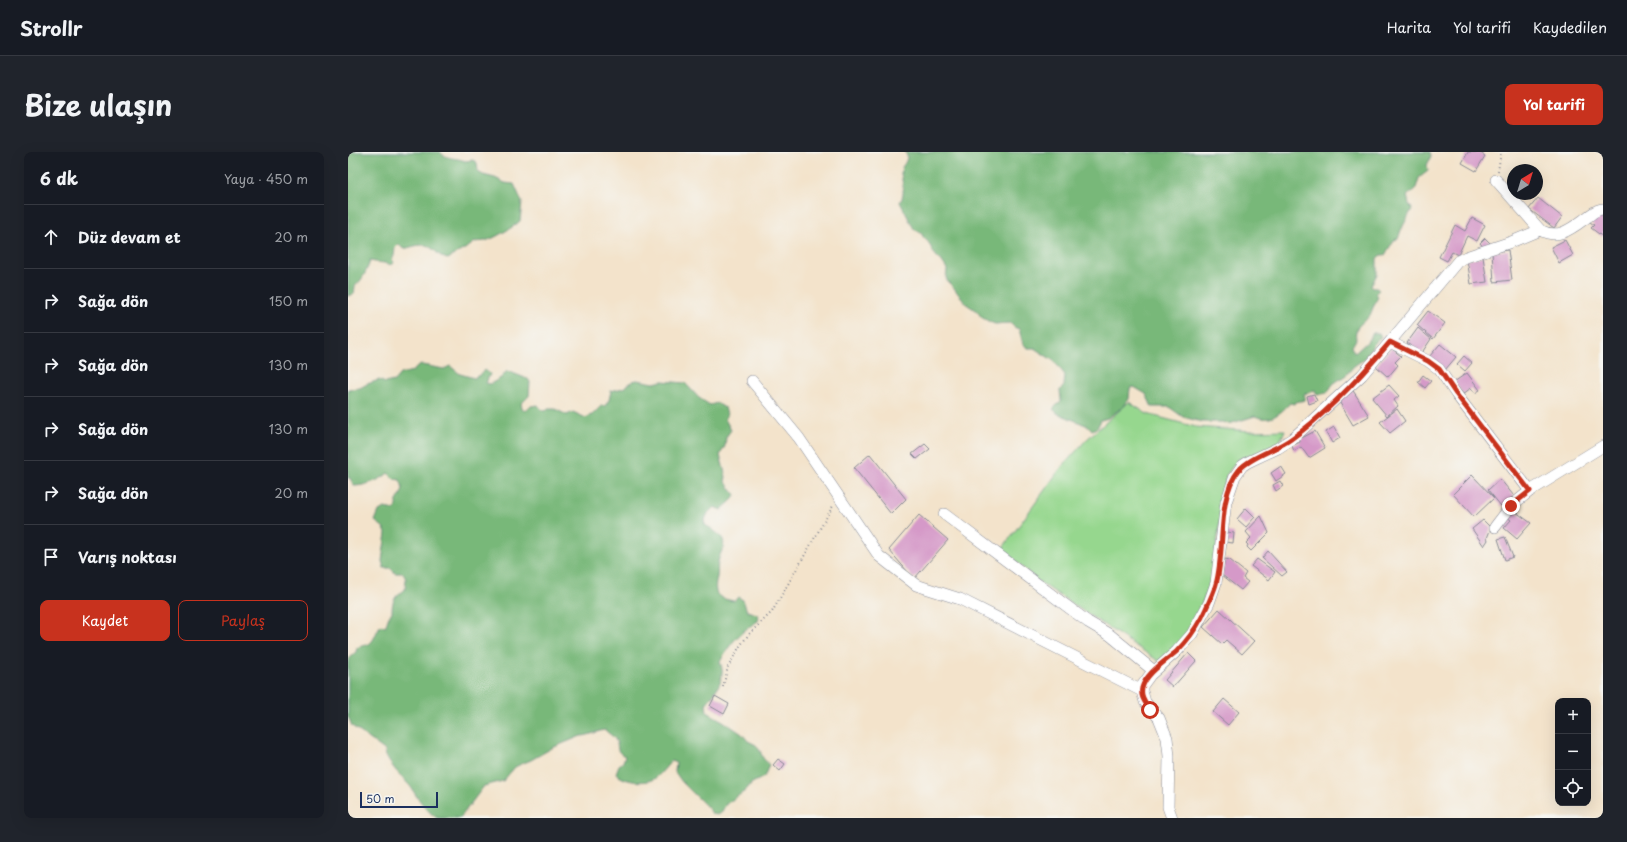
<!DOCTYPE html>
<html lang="tr">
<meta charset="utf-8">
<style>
body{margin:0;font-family:"Playpen Sans",sans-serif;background:#20242c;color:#f1f3f6}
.controls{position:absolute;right:12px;bottom:12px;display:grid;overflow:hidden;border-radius:8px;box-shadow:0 4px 16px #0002}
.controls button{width:36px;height:36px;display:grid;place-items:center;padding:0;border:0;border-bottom:1px solid #363941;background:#171b24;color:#f1f3f6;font:20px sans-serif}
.compass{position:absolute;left:1159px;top:12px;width:36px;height:36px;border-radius:50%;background:#171b24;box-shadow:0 4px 16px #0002;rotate:38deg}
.scale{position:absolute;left:12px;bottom:10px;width:78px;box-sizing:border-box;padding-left:4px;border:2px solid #1b2f5e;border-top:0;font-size:11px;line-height:14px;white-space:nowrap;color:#1b2f5e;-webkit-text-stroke:3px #f6f6f2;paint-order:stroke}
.stop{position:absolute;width:12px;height:12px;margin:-9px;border:3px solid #c8321e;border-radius:50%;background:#fff}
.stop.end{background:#c8321e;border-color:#fff;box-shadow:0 1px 4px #0008}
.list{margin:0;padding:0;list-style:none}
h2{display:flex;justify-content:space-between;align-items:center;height:52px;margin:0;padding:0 16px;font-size:17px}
h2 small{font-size:13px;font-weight:400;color:#9ea1a6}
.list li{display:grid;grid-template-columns:26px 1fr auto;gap:12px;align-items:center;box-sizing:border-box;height:64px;padding:0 16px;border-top:1px solid #363941}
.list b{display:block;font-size:15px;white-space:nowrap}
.list em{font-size:13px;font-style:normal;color:#9ea1a6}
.actions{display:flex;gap:8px;padding:12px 16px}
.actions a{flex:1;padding:9px 0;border:1px solid #c8321e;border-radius:8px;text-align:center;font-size:14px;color:#c8321e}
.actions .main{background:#c8321e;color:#fff}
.icon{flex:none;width:22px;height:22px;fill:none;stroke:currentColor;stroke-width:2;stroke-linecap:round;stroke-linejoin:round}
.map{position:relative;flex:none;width:1255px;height:666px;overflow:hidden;border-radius:8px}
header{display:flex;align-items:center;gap:24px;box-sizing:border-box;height:56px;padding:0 20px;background:#171b24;border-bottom:1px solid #363941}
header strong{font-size:19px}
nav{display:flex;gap:22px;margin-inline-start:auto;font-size:14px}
.intro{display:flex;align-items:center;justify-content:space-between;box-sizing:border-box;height:96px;padding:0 24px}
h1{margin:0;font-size:28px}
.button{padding:10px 18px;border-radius:8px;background:#c8321e;color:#fff;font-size:14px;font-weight:700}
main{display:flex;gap:24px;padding:0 24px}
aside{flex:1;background:#171b24;border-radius:8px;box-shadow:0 4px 16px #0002}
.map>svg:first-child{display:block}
</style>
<header>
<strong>Strollr</strong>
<nav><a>Harita</a><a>Yol tarifi</a><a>Kaydedilen</a></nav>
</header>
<div class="intro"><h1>Bize ulaşın</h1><a class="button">Yol tarifi</a></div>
<main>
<aside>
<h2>6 dk<small>Yaya · 450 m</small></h2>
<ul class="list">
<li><svg class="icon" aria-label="ahead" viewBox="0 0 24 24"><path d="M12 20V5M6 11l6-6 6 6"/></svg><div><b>Düz devam et</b></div><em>20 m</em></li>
<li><svg class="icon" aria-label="right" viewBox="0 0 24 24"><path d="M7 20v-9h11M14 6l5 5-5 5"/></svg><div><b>Sağa dön</b></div><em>150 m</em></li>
<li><svg class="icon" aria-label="right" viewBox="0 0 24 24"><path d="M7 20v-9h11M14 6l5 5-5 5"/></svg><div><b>Sağa dön</b></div><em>130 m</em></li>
<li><svg class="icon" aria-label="right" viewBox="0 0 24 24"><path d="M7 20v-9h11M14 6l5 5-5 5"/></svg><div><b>Sağa dön</b></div><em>130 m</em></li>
<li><svg class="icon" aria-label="right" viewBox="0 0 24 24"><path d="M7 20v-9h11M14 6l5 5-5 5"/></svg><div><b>Sağa dön</b></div><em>20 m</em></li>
<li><svg class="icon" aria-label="arrive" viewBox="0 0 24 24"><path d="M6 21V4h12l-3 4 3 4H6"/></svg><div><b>Varış noktası</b></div></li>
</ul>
<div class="actions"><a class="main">Kaydet</a><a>Paylaş</a></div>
</aside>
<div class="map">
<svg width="1255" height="666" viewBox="0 0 1255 666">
<rect width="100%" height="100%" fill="#f6f6f2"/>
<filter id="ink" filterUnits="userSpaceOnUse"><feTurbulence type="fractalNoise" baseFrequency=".025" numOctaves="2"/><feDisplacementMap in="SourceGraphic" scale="8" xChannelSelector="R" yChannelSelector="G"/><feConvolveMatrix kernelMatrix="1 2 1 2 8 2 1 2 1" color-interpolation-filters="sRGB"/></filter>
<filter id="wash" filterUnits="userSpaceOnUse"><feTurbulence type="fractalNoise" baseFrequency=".012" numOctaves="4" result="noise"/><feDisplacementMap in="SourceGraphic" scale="16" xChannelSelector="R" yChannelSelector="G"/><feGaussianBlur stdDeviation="0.9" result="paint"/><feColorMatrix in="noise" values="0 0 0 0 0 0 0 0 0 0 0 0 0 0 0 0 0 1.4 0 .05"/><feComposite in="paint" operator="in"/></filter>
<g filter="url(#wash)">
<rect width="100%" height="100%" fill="#f3e3cb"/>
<path fill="#96d78e" stroke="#588376" d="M781,250L799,262L848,275L903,279L937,278L930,294L889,308L878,324L864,426L842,482L812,510L690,429L654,397L712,317L739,287Z"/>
<path fill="#78b879" stroke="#4a746c" d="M0,0H92C99,8 108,5 117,9L125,8L129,11L130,20L135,23L147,26L157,31L166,32L174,50L172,69C166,75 145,87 137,89C134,90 130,89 127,90C119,97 109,100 100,107C90,106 85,92 74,93C67,93 61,96 55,97L51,92L47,96L46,104L44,107L46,111L44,113C37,110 30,111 22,109C19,118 14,129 7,134L6,142L0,144Z
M556,0H1082L1083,5L1079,13L1080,19L1071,26L1068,36L1059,44L1061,52L1064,57L1053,78L1050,87L1046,88L1037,103H1033L1029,106V122L1023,134L1025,136H1029L1031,138L1028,141L1030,145C1026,151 1025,157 1022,163C1017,170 1009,172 1008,180C1007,182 1008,185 1008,187C1006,193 1001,194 1007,201L1019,190L1025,181H1031L1033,185L1026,192L1016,207L1006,214L998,223L985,232L979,241L969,243L967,238L956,242L957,248L948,250L946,252L942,251C932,262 922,271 907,264L881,272L875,270H854L835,265L821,255H804L798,242L786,235L782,236L781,247L776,254L760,266L753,268L749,276L744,278L740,274L709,261L705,257L713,249L712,238L716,234L717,223L706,209L686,196H680L675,192L671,177L666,175L662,171L647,172L642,170L633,165L630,160L617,151L606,136L600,130L598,126L599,117L593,108L591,107L585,100L581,91L576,86L573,81L566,77L552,50C558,42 554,30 553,21C553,12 559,13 559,3Z
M74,213L96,217L102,214L112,222L126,226L133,222L135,219L137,218L142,222L138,231L142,232L153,226L159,219L180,227L182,230L181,244L173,252L175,258H179L183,254L190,253L193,257L198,259L200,257H207L219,263L225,260L238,266L240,264L244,263L253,254H257L261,248L263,239L275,236L285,229L289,228L306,231L314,229L337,231L351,246L362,253L369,251L377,256L379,262L377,267L383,278L378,285L377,294L372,303L378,325L377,329L387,343L385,347L373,358L366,355L360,361L356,370L358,374C364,376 366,379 371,383C381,391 372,399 370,410C369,415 370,420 369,425C365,443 369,446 386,449L390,445L395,448L399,459L409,462L411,465L410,469C393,479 381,492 372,510C379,526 367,540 358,552L359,560L375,569L394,582L400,589L408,593L412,599L415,606L421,613L416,625L404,631L397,639L378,652L373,661L370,663L364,662L362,658L334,630L327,620L328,611L323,609C321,612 311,623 309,625C300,633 274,630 268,621L271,613L275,610L277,604C266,599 272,595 267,587C265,584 260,581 257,578C249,579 241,584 233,584L204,596L183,608L173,612L167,615L155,629L136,634L112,666C106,666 96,666 90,666C83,664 71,648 67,642C65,639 64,636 62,634C55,626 37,609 37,599L35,597L4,574L0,564V510L3,504L8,500L9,496C13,493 17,494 21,492C28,487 28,478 33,473L37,475C40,469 40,464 44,460C44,448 47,444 57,437L58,427L55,421H47L43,416H36L34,409L38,381L35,375L27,369L31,359L36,356L47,358C48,355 48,351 49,349C54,340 57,338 52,328L46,327L40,321C33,328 17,334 6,334L2,326H0V237L12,236L19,232L31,228L37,231L46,229L52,222L65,219L70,214Z"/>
<g id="blocks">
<path fill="#d599c8" d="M1120,0H1131L1137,4L1128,19L1114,11Z
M1190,46L1214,65L1206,76L1181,57Z
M1250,60L1255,64V85L1243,76L1246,73L1242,70Z
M1124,66L1137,73L1129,89L1119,84L1110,103L1104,100L1099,109L1091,105L1107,73L1117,79Z
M1137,86L1143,92L1137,97L1132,91Z
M1217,88L1225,103L1211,111L1203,95Z
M1160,98L1164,128L1146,130L1144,100Z
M1135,105L1139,130L1123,132L1119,108Z
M1080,159L1097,171L1085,187L1069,173Z
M1070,176L1083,187L1073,202L1059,191Z
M1092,192L1108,205L1097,218L1081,205Z
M1043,196L1053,204L1047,210L1050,213L1040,225L1028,214Z
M1116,204L1124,211L1117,219L1109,212Z
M1119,221L1132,238L1127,241L1123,236L1115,242L1106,230Z
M1075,223L1083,229L1077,236L1070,230Z
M1041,233L1051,244L1046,248L1050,254L1039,264L1024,246Z
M1004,237L1021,264L1005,273L989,246Z
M966,242L969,249L961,252L959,244Z
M1049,257L1057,269L1042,281L1032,270Z
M986,275L992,286L984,291L978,280Z
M967,279L977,296L961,306L953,295L946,299L944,294L952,290V287Z
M577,292L582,297L569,307L564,302Z
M522,302L558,347L543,362L506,316Z
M933,314L938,322L928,329L923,321Z
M1124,323L1146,346L1126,365L1105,342Z
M1152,327L1166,344L1153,354L1140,338Z
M932,329L935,334L928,339L925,333Z
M898,356L907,365L898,375L889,367Z
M1164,357L1183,371L1169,387L1156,376L1163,368L1158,364Z
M571,363L600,388L566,427L541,398Z
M913,364L921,381L903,399L899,395L900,393L898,391L903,386L898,380Z
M1135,368L1143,376L1139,386L1140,388L1136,394L1124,377Z
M879,380L886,381L885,391L877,390Z
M1157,385L1165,405L1157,408L1150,387Z
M920,399L939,420L934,424L914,406Z
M877,407L882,408L898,421L895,426L900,430L893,438L874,423Z
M909,407L927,420L921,428L903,414Z
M871,457L906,489L894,502L878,488L874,492L855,475Z
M840,501L848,509L825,535L817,528Z
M367,544L381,552L376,562L362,554Z
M876,547L891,560L880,573L865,560Z
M430,607L437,612L432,619L425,613Z"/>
</g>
</g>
<g filter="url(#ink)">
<use href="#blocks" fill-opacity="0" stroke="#878994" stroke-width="1"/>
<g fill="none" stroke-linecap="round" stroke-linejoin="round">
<g stroke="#878994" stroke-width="12">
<path id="street" d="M1148,28L1192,78
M1042,190L1080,209L1091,217L1108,242L1182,339
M404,229L451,286L531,404L568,433L612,447L794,539
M596,362L740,470L762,483L806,519
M1147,375L1163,354L1182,339L1255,294
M824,666L820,655L821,604L819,586L811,566L797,550L794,539V534L802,523L829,499L844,482L861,451L868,431L878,350L887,324L894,314L900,310L930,296L944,287L1014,223L1110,109L1118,105L1163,90L1192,78C1210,88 1223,77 1238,66C1244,62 1248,57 1255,57"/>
</g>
<path stroke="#878994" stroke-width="2" stroke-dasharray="1 3" stroke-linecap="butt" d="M1150,19L1153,0
M375,535L380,515L392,494L401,482L424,460L485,354"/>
<use href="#street" stroke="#fff" stroke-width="11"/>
</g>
</g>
<g fill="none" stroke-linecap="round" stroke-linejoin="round" filter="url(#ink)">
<path stroke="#c8321e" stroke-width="5" d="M802,558C798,551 792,545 794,536C798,521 818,509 829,499C839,489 847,478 854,465C859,454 865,443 868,432C878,398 868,346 891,318C902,305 928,298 943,287C979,262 1014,223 1042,190L1080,209L1091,217L1108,242L1182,339L1163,354"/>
</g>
</svg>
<div class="controls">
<button>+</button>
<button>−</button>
<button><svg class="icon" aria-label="locate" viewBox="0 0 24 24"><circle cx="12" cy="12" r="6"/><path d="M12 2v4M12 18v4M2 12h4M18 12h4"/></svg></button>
</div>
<svg class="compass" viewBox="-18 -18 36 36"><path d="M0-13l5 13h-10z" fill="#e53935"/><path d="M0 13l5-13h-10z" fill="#9ea1a6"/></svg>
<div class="scale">50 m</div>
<div class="stop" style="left:802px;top:558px"></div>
<div class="stop end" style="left:1163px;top:354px"></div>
</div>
</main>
